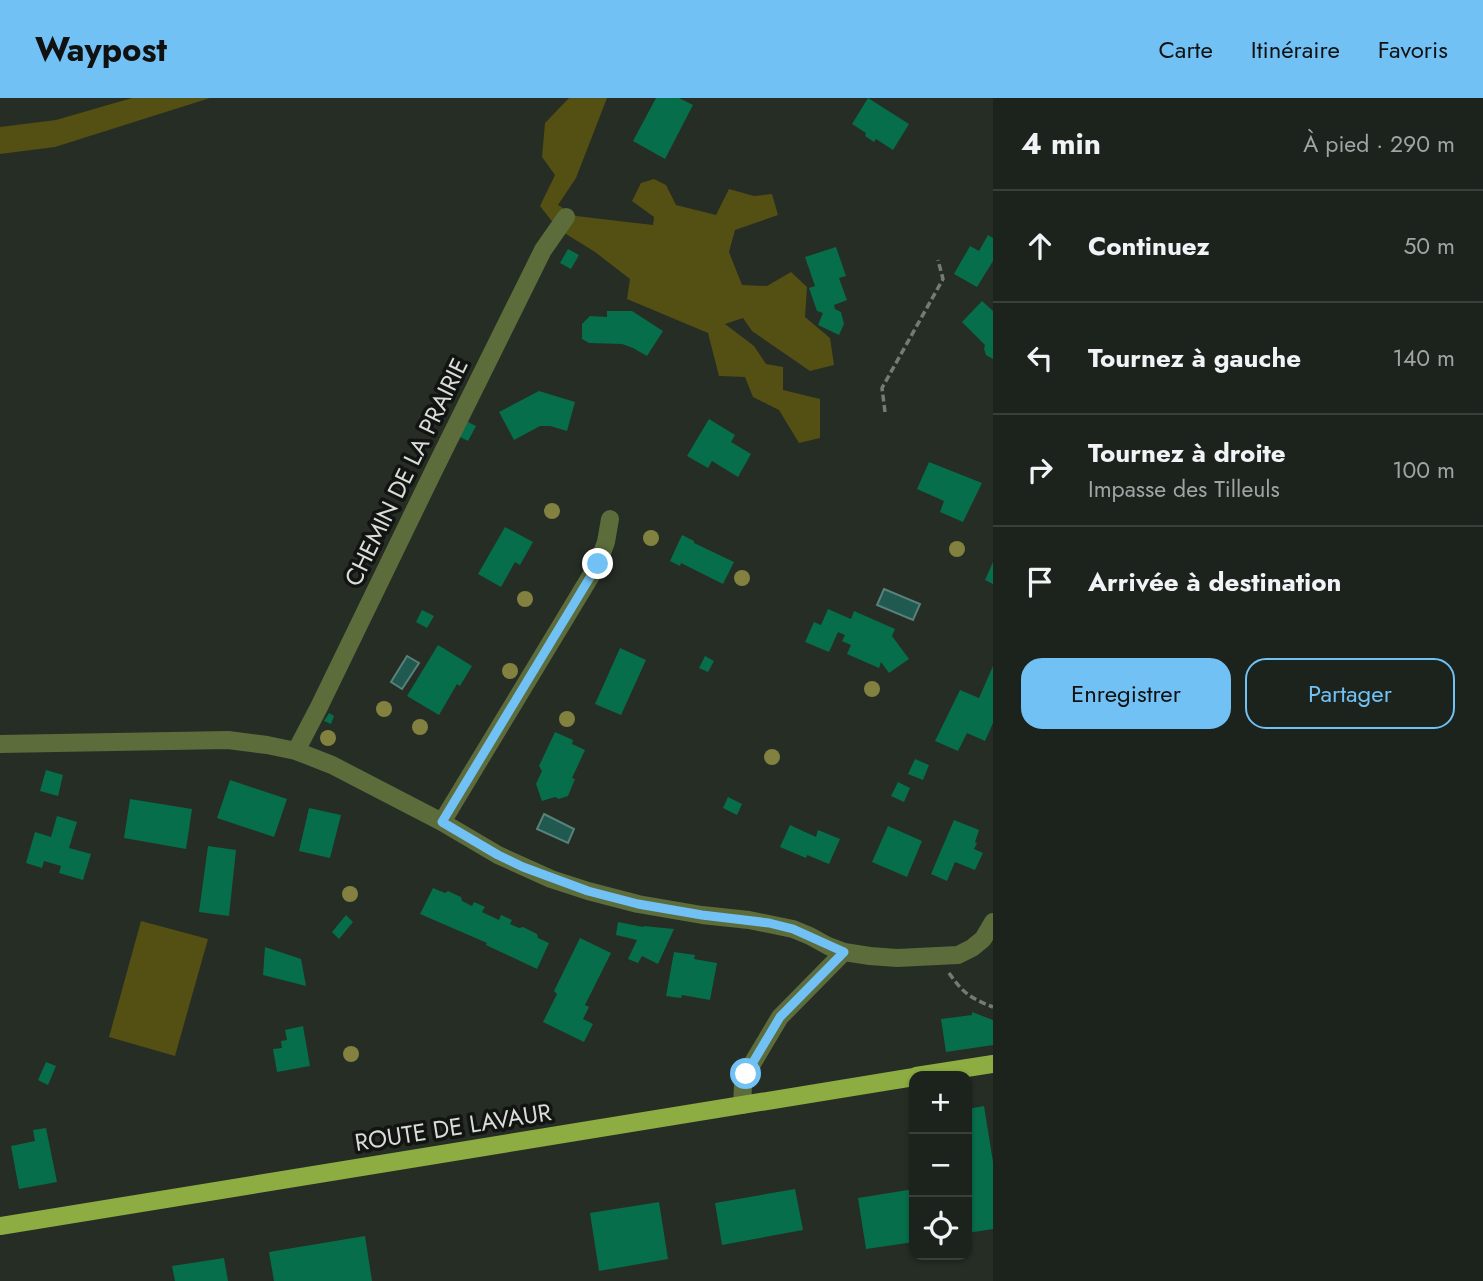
<!DOCTYPE html>
<html lang="fr">
<meta charset="utf-8">
<style>
body{margin:0;font-family:Jost,sans-serif;background:#292f29;color:#f1f3f6}
.controls{position:absolute;right:21px;bottom:21px;display:grid;overflow:hidden;border-radius:14px;box-shadow:0 2px 5px #0004}
.controls button{width:63px;height:63px;display:grid;place-items:center;padding:0;border:0;border-bottom:2px solid #3a3f3b;background:#1c221c;color:#f1f3f6;font:35px sans-serif}
.stop{position:absolute;width:21px;height:21px;margin:-16px;border:5px solid #71c1f4;border-radius:50%;background:#fff}
.stop.end{background:#71c1f4;border-color:#fff;box-shadow:0 2px 7px #0008}
.list{margin:0;padding:0;list-style:none}
h2{display:flex;justify-content:space-between;align-items:center;height:91px;margin:0;padding:0 28px;font-size:30px}
h2 small{font-size:23px;font-weight:400;color:#a0a4a3}
.list li{display:grid;grid-template-columns:46px 1fr auto;gap:21px;align-items:center;box-sizing:border-box;height:112px;padding:0 28px;border-top:2px solid #3a3f3b}
.list b{display:block;font-size:26px;white-space:nowrap}
.list p{margin:0;font-size:23px;white-space:nowrap;color:#a0a4a3}
.list em{font-size:23px;font-style:normal;color:#a0a4a3}
.actions{display:flex;gap:14px;padding:21px 28px}
.actions a{flex:1;padding:16px 0;border:2px solid #71c1f4;border-radius:21px;text-align:center;font-size:24px;color:#71c1f4}
.actions .main{background:#71c1f4;color:#111}
.icon{flex:none;width:38px;height:38px;fill:none;stroke:currentColor;stroke-width:2;stroke-linecap:round;stroke-linejoin:round}
.map{position:relative;flex:none;width:993px;height:1183px;overflow:hidden}
header{display:flex;align-items:center;gap:42px;box-sizing:border-box;height:98px;padding:0 35px;background:#71c1f4;color:#111}
header strong{font-size:33px}
nav{display:flex;gap:38px;margin-inline-start:auto;font-size:24px}
main{display:flex}
aside{flex:1;background:#1c221c}
.map>svg:first-child{display:block}
</style>
<header>
<strong>Waypost</strong>
<nav><a>Carte</a><a>Itinéraire</a><a>Favoris</a></nav>
</header>
<main>
<div class="map">
<svg width="993" height="1183" viewBox="0 0 993 1183">
<rect width="100%" height="100%" fill="#262d25"/>
<path fill="#544f12" d="M132,0H210L55,49L0,56V29L56,22Z
M569,0H607L576,80L558,107L576,118L653,127L654,119L632,103L641,85L654,81L666,87L676,107L716,117L729,91L754,98L772,96L778,117L735,132L729,154L742,187L767,188L791,174L807,189L805,219L830,240L834,267L810,273L752,233L743,220L725,226L754,248L766,266L783,269V292L820,301V340L799,345L779,312L753,299L745,279L719,278L708,235L627,201L630,181L595,154L558,131L540,108L555,77L542,59L545,25Z
M141,823L208,841L175,958L109,939Z"/>
<path fill="#205950" stroke="#588179" stroke-width="2" d="M884,491L920,506L913,522L877,507Z
M407,558L419,565L402,591L391,584Z
M544,716L574,731L568,745L537,731Z"/>
<path fill="#066e4a" d="M656,0H679L693,7L665,61L633,43Z
M868,0L909,26L893,52L876,41L874,44L865,38L866,35L852,26Z
M988,137L993,140V163L977,189L954,176L970,148L979,153Z
M836,149L846,178L839,180L847,202L834,207L835,211L841,214L844,226L839,237L818,227L823,215L817,213L809,190L815,188L805,159Z
M568,151L579,157L571,171L560,165Z
M982,203L993,213V261L986,257L984,251L985,247L962,224Z
M607,213H632L663,233L647,258L633,250L622,246L589,245L582,241V226L590,218L607,219Z
M539,293L575,304L567,333L550,328H540L514,342L499,314Z
M709,321L735,337L731,344L751,356L738,379L712,363L708,370L687,358Z
M466,323L476,328L468,343L458,338Z
M929,364L982,385L963,424L940,414L944,403L917,391Z
M505,429L533,444L520,467L515,464L501,489L478,476Z
M682,437L694,443V445L734,464L723,486L681,465L680,468L670,463Z
M993,464V486L985,482Z
M828,511L851,521L854,513L895,531L892,538L909,561L889,575L881,564L879,570L847,556L851,547L842,543L845,537L838,534L829,554L805,544L814,524L821,527Z
M422,512L434,518L427,530L416,524Z
M438,547L472,568L460,588L457,586L439,617L407,598Z
M620,550L646,562L621,617L595,606Z
M705,558L714,563L708,574L699,570Z
M993,568V625L985,643L967,635L958,653L935,643L960,592L979,600Z
M329,615L334,618L331,626L324,623Z
M555,634L573,642L572,646L585,652L572,680L575,681L568,698L559,701L555,699L542,703L536,686L542,673L539,668Z
M915,661L929,667L923,682L908,676Z
M46,672L63,677L58,698L40,693Z
M230,682L287,701L274,739L217,720Z
M898,684L910,690L904,704L891,698Z
M728,699L742,706L737,717L723,710Z
M130,701L192,711L186,751L124,740Z
M309,710L341,717L330,760L299,753Z
M57,718L77,724L69,750L91,756L83,782L59,775L61,768L44,763L42,770L26,765L35,734L51,739Z
M954,722L979,732L975,744L977,745L974,751L983,755L975,772L955,764L947,783L931,776Z
M790,727L816,739L818,732L840,741L829,766L807,757L806,760L780,749Z
M888,728L922,743L907,779L872,764Z
M208,748L236,752L229,818L199,814Z
M433,790L445,795L448,793L461,799L462,803L472,808L474,804L485,809L482,814L499,822L501,817L512,822L510,826L519,830L523,829L537,836L538,840L549,845L537,871L486,847L487,845L420,816Z
M346,817L353,824L339,841L332,834Z
M618,824L643,829L644,828L674,831L658,866L642,858L638,865L628,861L637,842L616,837Z
M580,840L611,855L585,907L589,909L583,921L593,926L584,944L543,924L557,896L554,893Z
M265,849L301,861L306,888L263,877Z
M674,854L695,857L694,861L717,865L710,902L682,897L681,900L666,898Z
M972,914L993,922V947L946,954L941,921L972,917Z
M303,928L310,968L277,974L273,951L282,950L281,943L287,942L285,932Z
M46,964L56,968L48,987L38,982Z
M984,1008L993,1064V1131L967,1135V1011Z
M46,1030L57,1084L19,1091L11,1048L35,1043L33,1032Z
M795,1091L803,1132L722,1147L715,1105Z
M914,1091V1144L866,1151L858,1100Z
M659,1104L668,1161L599,1173L590,1115Z
M365,1138L372,1183H274L269,1154Z
M224,1160L228,1183H175L172,1168Z"/>
<g fill="none" stroke-linecap="round" stroke-linejoin="round">
<path stroke="#757b74" stroke-width="3.5" stroke-dasharray="7 3.5" stroke-linecap="butt" d="M885,314L882,290L943,181L938,162
M949,875C963,895 970,900 993,909"/>
<path stroke="#5c6c3b" stroke-width="18" d="M0,646L228,642L267,647L296,653L332,667L442,724L498,757L551,781L588,793L638,806L702,817L749,822L793,831L810,838L828,848L844,854L870,858L897,860L958,857L972,850L983,841L993,824
M296,653L319,609L436,368L543,152L566,119
M442,724L598,466L606,444L610,421
M742,1007L743,988L746,976L780,919L844,854"/>
<path stroke="#8dac41" stroke-width="18" d="M916,978L993,966
M0,1128L914,979"/>
</g>
<g fill="#828140">
<circle cx="552" cy="413" r="8"/>
<circle cx="651" cy="440" r="8"/>
<circle cx="957" cy="451" r="8"/>
<circle cx="742" cy="480" r="8"/>
<circle cx="525" cy="501" r="8"/>
<circle cx="510" cy="573" r="8"/>
<circle cx="872" cy="591" r="8"/>
<circle cx="384" cy="611" r="8"/>
<circle cx="567" cy="621" r="8"/>
<circle cx="420" cy="629" r="8"/>
<circle cx="328" cy="640" r="8"/>
<circle cx="772" cy="659" r="8"/>
<circle cx="350" cy="796" r="8"/>
<circle cx="351" cy="956" r="8"/>
</g>
<g fill="none" stroke-linecap="round" stroke-linejoin="round">
<path stroke="#71c1f4" stroke-width="9" d="M598,466L442,724L498,757L523,769L588,793L638,806L702,817L769,825L793,831L844,854L780,919L746,976"/>
</g>
<g text-anchor="middle" dominant-baseline="central" stroke-width="7" stroke-linejoin="round" paint-order="stroke">
<g font-size="24" fill="#d9ddd8" stroke="#111411">
<text transform="translate(406 374) rotate(-64)">CHEMIN DE LA PRAIRIE</text>
<text transform="translate(453 1029) rotate(-9)">ROUTE DE LAVAUR</text>
</g>
</g>
</svg>
<div class="controls">
<button>+</button>
<button>−</button>
<button><svg class="icon" aria-label="locate" viewBox="0 0 24 24"><circle cx="12" cy="12" r="6"/><path d="M12 2v4M12 18v4M2 12h4M18 12h4"/></svg></button>
</div>
<div class="stop" style="left:746px;top:976px"></div>
<div class="stop end" style="left:598px;top:466px"></div>
</div>
<aside>
<h2>4 min<small>À pied · 290 m</small></h2>
<ul class="list">
<li><svg class="icon" aria-label="ahead" viewBox="0 0 24 24"><path d="M12 20V5M6 11l6-6 6 6"/></svg><div><b>Continuez</b></div><em>50 m</em></li>
<li><svg class="icon" aria-label="left" viewBox="0 0 24 24"><path d="M17 20v-9H6M10 6l-5 5 5 5"/></svg><div><b>Tournez à gauche</b></div><em>140 m</em></li>
<li><svg class="icon" aria-label="right" viewBox="0 0 24 24"><path d="M7 20v-9h11M14 6l5 5-5 5"/></svg><div><b>Tournez à droite</b><p>Impasse des Tilleuls</p></div><em>100 m</em></li>
<li><svg class="icon" aria-label="arrive" viewBox="0 0 24 24"><path d="M6 21V4h12l-3 4 3 4H6"/></svg><div><b>Arrivée à destination</b></div></li>
</ul>
<div class="actions"><a class="main">Enregistrer</a><a>Partager</a></div>
</aside>
</main>
